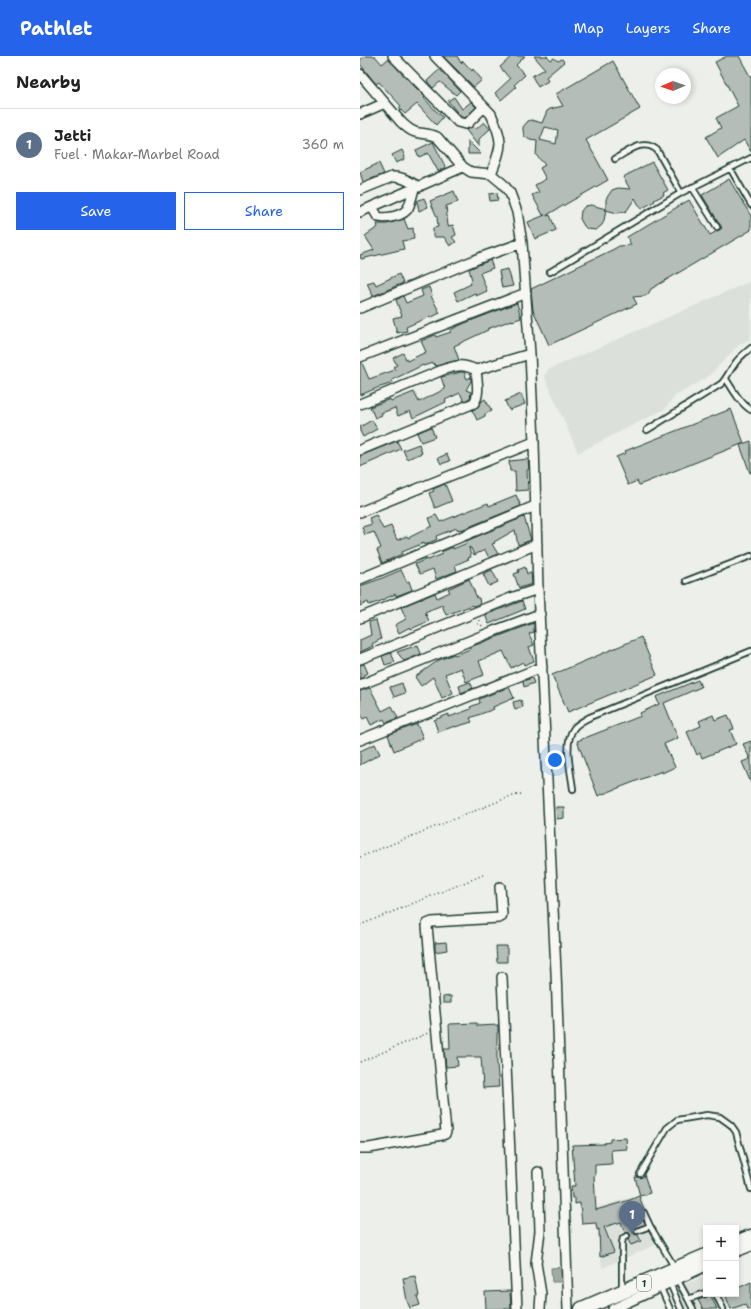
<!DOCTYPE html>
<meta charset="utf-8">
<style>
body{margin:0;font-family:"Shantell Sans",sans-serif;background:#f2f2f2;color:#222}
.controls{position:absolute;right:12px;bottom:12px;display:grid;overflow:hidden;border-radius:0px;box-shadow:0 2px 6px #0003}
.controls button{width:36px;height:36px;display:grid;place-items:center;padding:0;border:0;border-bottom:1px solid #e0e0e0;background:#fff;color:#222;font:20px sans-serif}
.compass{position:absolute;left:295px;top:12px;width:36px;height:36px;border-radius:50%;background:#fff;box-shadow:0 2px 6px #0003;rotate:268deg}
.you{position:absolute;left:195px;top:704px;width:14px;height:14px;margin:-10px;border:3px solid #fff;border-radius:50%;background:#1a73e8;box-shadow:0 0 0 6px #1a73e833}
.badge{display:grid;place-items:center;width:26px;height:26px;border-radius:50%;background:#2563eb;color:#fff;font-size:13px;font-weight:700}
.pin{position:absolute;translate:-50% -33px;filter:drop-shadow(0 1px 2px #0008)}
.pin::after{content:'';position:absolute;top:21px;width:14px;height:12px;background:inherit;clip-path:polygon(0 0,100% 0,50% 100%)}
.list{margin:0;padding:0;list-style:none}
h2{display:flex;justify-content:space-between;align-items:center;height:52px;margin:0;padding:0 16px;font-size:17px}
h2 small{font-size:13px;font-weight:400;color:#767676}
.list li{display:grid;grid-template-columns:26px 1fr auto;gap:12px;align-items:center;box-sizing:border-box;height:72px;padding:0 16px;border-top:1px solid #e0e0e0}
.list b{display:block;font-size:15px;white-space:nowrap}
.list p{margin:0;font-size:13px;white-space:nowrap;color:#767676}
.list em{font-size:13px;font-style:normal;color:#767676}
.actions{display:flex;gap:8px;padding:12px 16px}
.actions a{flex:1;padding:9px 0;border:1px solid #2563eb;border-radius:0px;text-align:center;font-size:14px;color:#2563eb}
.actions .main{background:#2563eb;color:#fff}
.map{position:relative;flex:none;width:391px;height:1253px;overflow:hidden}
header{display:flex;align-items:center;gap:24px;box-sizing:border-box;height:56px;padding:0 20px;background:#2563eb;color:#fff}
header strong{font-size:19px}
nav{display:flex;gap:22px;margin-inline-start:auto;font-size:14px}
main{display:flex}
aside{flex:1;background:#fff}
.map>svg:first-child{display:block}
</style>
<header>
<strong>Pathlet</strong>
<nav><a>Map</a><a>Layers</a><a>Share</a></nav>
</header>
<main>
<aside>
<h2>Nearby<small></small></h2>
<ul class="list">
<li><span class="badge" style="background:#5c6f8a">1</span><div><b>Jetti</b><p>Fuel · Makar-Marbel Road</p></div><em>360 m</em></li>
</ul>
<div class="actions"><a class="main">Save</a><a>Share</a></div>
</aside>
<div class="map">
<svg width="391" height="1253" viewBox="0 0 391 1253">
<rect width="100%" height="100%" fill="#edefea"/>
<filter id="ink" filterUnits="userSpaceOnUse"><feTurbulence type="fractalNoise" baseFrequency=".025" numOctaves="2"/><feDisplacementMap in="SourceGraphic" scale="8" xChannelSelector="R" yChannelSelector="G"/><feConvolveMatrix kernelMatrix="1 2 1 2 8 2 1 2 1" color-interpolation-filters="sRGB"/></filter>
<g filter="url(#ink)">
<path fill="#dce0db" d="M391,225V282L378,290L348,321L315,340L305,353L218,397L184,319L188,316L187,314Z
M279,1139L302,1186L242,1212L236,1152Z
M346,1219V1238H376V1230L386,1253H325L316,1232Z"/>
<path fill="#9faaa4" stroke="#6c7e77" d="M202,1211V1226H192L191,1212Z"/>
<path fill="#b4bdb8" stroke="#1f3d34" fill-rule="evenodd" d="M5,0H15L22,8L28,3L65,41L64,42L76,55L83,61L76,69L57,48L45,58L39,52L41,50L19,26L16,28L0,8V4Z
M83,0H97L101,7L103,5L112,15L113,13L122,24L114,31Z
M152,0H165L156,9L165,19L154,29L156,31L141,44L135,37L150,23L140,11Z
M174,0H187L191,4L194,2L198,5L202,3L204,6L186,21L188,25L178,31L172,20L185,13Z
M367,0H379L391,22V96L384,84L358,102L346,81L361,72L356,62L378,50L355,6Z
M253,5L280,53L226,84L248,124L187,159V160L190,159L196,174L175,183L168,166L185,159H183L172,139L179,136L175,129L186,123L180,112L185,109L176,99L177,85L170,84L164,80L163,74V71L168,65L171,64L182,67L187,55L190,53L203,50L196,38ZM185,71L198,74L196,88L180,84Z
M80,13L100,35L96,39L80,26L73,32L67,25Z
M94,41L102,53L111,46L116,51L105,62L101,61L88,45Z
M124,66L130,73L119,83V91L106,74L113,70L116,73Z
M108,85L121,98H108Z
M73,86L86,112L78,115L68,97L59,101L56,94Z
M42,94L45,101L43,104L36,107L32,99Z
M292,106L308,134L303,137L304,139L294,144L295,145L281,153L275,142L268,153L265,156L257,157L246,154V143L252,134L258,132L270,133L263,121Z
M19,107L24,118L3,126L0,116Z
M369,123L391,160V174L291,233L288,238L285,240L273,241L277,248L189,289L173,254L171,233L254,193L259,190L271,189L267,181L329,144L350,179L359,174L362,172L342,139Z
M94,135L98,146L86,150L88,170L93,169L96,179L92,181L96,186L90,190L84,181H73V172L78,171L77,161L70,145Z
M137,137L138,144L130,145L129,138Z
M64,142L68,151L59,155L57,145Z
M231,149L246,153L244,165L242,169L236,174L227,173L224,170L220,163L221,155L225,150Z
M44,163L48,173L53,172L54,183L42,185L44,193L1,203L0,199L14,194L5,180L18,171L17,168H27Z
M130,204L133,212L120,217L127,235L116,240L115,237L98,245L94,236L111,228L110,226L112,224L109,213Z
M148,213L153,230L142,232L139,215Z
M39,218L43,227L13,240L7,227L14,225L16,229Z
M69,231L72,240H71L80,257L70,262L69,261L46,271L47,275L37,277L33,262L42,260L36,244L43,240L46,247L63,240L61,234Z
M157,247L161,262L152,265V264L127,273L128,274L94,290L99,304L76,310L73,307L63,310V309L32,324L33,327L17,332L0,339V307H2L9,323L35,314L33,311L37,309L33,302L43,297L47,305L66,296L61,285L75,279L76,281L91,276L90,274L105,267Z
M101,316H104L107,323L111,321V325L106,334L111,336L110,342L104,345L100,337L85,344L86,346L53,362L50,355L38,360L35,352L21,357L22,359L15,362L10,351L30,343L31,345L54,336L59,346L85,333L81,321Z
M161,338L165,348L149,354L145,345Z
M125,343L132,355L125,358V360L117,364L112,354L117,352L122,345Z
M371,353L384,387L279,429L277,425L268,429L256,401L266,397L265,395Z
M12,364L17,373L3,381L0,375V371Z
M71,371L75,381L61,386L57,377Z
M37,385L41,393L0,411V400Z
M391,385V417H390L380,389Z
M59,388L62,397L47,403L43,394Z
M87,398L90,405L81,408L78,402Z
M168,403L169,413L167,414L168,434L156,435L155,415H150L149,405Z
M85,428L92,445L75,452L69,437L74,435L73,433Z
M156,439L161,450L101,474V473L98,474L97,472L76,480L77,483L65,489L64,487L42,496V498L22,507L17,494L21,492L14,476L5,479L2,471L12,468L9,462L16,459L23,473L31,470L37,484L47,480L48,482L72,470L69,462L76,459L80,466L128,447L129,450Z
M164,461L171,484L158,489L155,474L134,486L135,487L132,488L138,498L129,502L125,494L114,499L111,492H109V491L111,501L108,502L109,503L95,509L97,515L76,523L73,513L60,518L55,508L67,503L68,504L83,498L81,496L93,491V493L107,487L106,485Z
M165,511L167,518L171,517L172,528L159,532L154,518L159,516L158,514Z
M41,514L47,526L49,525L52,534L36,540V538L24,543V544L9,549L8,546L0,550V530L20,523Z
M132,514L138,526L129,530L123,518Z
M109,523L117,542H119L120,548L113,550V549L86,559L82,549L65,556L69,565L51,573L50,571L39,577L35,569L46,563L41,551L75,537L77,542L90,536L88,533Z
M162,545L165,553L129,568L125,559Z
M16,564L21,583L12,588L13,590L0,596V584L11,579L9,566Z
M174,567V576L169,578L174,589L169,591L174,605L164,609L163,606L151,612L143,595L119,605L124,619L106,626L101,612L85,618L93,637L82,642L73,621L61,630L55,621L79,604L94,598L95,599L110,593V591Z
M281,581L297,619L208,656L192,619Z
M58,589L61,598L44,605L37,596Z
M31,597L35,606L25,609L22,600Z
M4,608L8,617L3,619L4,621L0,623V609Z
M172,622L174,627L164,631L163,625Z
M338,624L341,631L304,647L318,682L304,688L315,711L302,717V715L238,740L217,685L281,660L280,657L299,648L296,641Z
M110,626L113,632L101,637L99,630Z
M42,627L45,637L34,641L30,631Z
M149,631L154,642L133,651L134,653L110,662L112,666L95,671V670L78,676L74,664L89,658V661L111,653L110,651L120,647L119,643Z
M10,632L22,655L32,650L38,662L26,667L24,663L11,669L7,661L3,663L0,657V635Z
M161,644L163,651L155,654L153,646Z
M353,659L355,664L368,659L374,673L370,674L376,688L342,702L340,697L337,699L327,676L341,670L339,665Z
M57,668L63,682L34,695L28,679Z
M391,685V727L382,706L390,703L383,688Z
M15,688L20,698L0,709V695Z
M196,751H204V762L197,763Z
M86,886L87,894L75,896V887Z
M136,890H147V906H137Z
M91,940V947H83V941Z
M117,967V970L138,969V976L137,977V1009L139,1031L123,1032L121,1001H97L98,1010L86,1011L84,993H90L89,968Z
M266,1082L267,1093L251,1094L252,1108L235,1109V1120H234L236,1154L270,1144L279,1140L284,1153L281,1155L280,1158L271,1162L275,1172L273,1174L274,1177L278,1179L281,1185L271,1189L268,1184L270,1182V1179L269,1177H265L261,1166L244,1171L254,1196L240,1201L239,1173L237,1174L236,1167L222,1168L220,1147L215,1148V1142H212L211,1130H215L212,1089L244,1088V1087L250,1086V1083Z
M284,1118L290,1137L280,1140L275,1121H281Z
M55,1220L59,1240H57L60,1249L50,1252L47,1245L43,1222Z
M391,1226V1253H387L385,1248L371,1253L365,1238H376V1234L379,1233L378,1232Z
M150,1235L151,1253H126L125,1236Z
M350,1238L357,1253H343L338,1244L347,1241Z"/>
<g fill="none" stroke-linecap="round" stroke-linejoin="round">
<g stroke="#1f3d34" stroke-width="8">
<path id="lane" d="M255,103C269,95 283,82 297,94L321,137
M370,112L391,149
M332,131L357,171
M190,216L321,137L391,102
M366,323C373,334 380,347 391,354
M287,374L361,328C367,322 369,315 374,309C378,302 385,297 391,292
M326,525L391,500
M213,733C211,716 203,686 214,672C218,667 225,664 230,661L391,595
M280,1118L307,1072L317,1064L347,1059L360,1061L371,1069L376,1076L391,1133
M284,1157L290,1170
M277,1175L290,1170L315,1212
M317,1223L328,1243L346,1237
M309,1225L321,1253
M300,1230L310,1253
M262,1234V1187L263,1182L267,1180
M356,1238L363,1253
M328,1243L333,1253"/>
</g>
<g stroke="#1f3d34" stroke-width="12">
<path id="street" d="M33,0L98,66L105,68L108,67L124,51
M75,0L131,58C144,87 142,89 131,118
M0,18L41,66C45,70 49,74 55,76C62,78 69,77 77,81L103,111L111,116L131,118L143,128L150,137L157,156L162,187L170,298L174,386L178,533L196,916L208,1253
M0,58L25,47
M0,134L32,121C42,120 50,126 59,131
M12,151L18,161C26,163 44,160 48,152C51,146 52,139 54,133
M0,156L103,111
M0,252L122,201L162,187
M0,301L166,237
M116,314L170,298
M0,348L85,313C99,309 103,308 116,314C117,325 120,338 114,347L0,394
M0,456L174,386
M0,523L175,450
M0,562L177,488
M0,603L151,542L178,533
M0,629L134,575L180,558
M0,684L182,611
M142,921L157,1253
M0,1092H9L82,1079L85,1078L86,1076L67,870V868L72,866L139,862L141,861L142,858L140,831
M178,1116L180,1175L176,1207L181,1238L180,1253
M376,1196L391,1190
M253,1253L346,1210"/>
</g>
<g stroke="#1f3d34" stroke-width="17">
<path id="primary" d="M376,1187L391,1181
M222,1253L346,1200"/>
</g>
<path stroke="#1f3d34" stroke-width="1.5" stroke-dasharray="1 3" stroke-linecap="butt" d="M120,564L118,568L123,570
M0,801L149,741L161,738
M0,869L123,819
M0,1006L68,977"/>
<use href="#lane" stroke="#f6f6f2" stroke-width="4.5"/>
<use href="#street" stroke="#f6f6f2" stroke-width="9"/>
<use href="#primary" stroke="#f6f6f2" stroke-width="14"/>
</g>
</g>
<g text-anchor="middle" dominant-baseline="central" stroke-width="4" stroke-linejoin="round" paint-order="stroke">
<rect fill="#f6f6f2" stroke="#60746d" stroke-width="1" x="277" y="1219" width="14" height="16" rx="3"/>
<g font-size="10" font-weight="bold" fill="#1f3d34">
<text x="284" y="1227">1</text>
</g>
</g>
</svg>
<div class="controls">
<button>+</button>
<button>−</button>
</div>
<svg class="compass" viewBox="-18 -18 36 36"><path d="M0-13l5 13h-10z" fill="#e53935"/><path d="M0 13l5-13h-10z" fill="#767676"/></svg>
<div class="you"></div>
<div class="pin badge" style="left:272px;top:1178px;background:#5c6f8a">1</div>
</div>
</main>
